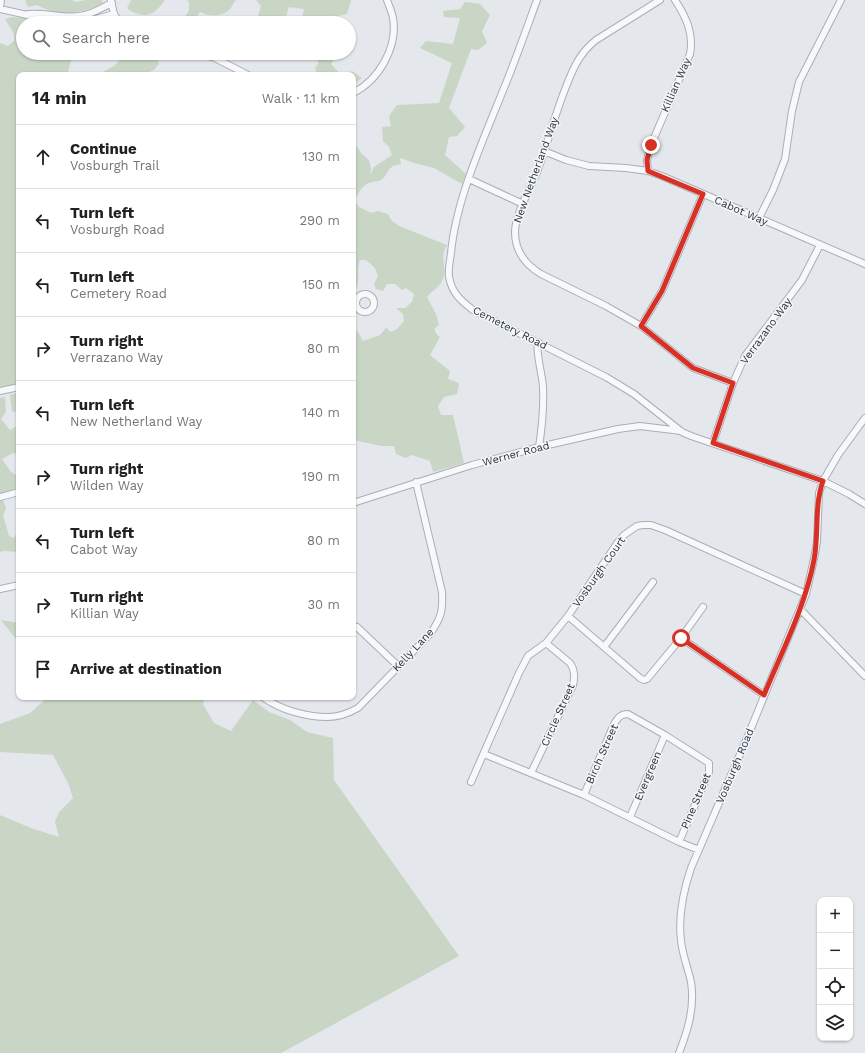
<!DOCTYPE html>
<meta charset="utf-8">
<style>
body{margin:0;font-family:"Work Sans",sans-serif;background:#f2f2f2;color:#202124}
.controls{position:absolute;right:12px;bottom:12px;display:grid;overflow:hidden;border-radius:8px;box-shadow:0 1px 3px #0004}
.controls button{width:36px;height:36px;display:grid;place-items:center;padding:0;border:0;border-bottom:1px solid #e0e0e0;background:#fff;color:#202124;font:20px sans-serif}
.stop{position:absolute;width:12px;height:12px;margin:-9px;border:3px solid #d93025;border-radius:50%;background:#fff}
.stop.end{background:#d93025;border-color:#fff;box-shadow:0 1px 4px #0008}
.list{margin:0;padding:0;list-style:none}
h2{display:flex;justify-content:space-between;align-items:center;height:52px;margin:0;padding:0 16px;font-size:17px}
h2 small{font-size:13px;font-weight:400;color:#757577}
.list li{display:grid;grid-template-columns:26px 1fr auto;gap:12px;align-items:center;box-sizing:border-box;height:64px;padding:0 16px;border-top:1px solid #e0e0e0}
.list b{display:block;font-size:15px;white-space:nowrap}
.list p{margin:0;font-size:13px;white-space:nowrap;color:#757577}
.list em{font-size:13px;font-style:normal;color:#757577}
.icon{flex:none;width:22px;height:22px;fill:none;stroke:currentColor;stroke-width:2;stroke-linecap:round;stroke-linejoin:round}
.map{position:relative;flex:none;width:865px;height:1053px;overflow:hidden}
.search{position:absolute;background:#fff;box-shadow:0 1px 3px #0004;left:16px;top:16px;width:340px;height:44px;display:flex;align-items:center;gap:10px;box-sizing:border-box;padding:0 14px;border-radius:22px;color:#757577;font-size:15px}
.panel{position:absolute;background:#fff;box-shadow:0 1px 3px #0004;left:16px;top:72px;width:340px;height:628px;border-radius:8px}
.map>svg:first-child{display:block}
</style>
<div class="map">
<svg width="865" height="1053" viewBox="0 0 865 1053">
<rect width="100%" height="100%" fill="#e4e7ec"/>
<path fill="#c9d6c5" d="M25,0H72L75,2L86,0H102L103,3C82,15 59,17 37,5L28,7Z
M131,0H165C162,4 158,9 154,12C146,18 134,14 127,8Z
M187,0H236C233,3 231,9 228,11C220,17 208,16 200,12L195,20V23H182L189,10V2Z
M256,0H351V1L347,14L335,17V23H301L304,9L289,7L284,23H256L261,6Z
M465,2L480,4L490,15L482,31L487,43L478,50L471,49L449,108L465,127L457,136L449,137L445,155L466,174L462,184L434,168L414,163L400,158L401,164C385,166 390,174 381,180C378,182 373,181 369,183C362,186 357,194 355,201L359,207L371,213L378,211L388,214L391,220L399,226L447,245C438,258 449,268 442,281C439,287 431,292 427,297L436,314L439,325L434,329L437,335L440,337L430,355L450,371L448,379L459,383L457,394L444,397L438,406L441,415H453L464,463L433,472L430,461L412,455L406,458L396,454L394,446H382L353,440V329L358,332L363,341L380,335L386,328L391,332L397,329L404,321L403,314L396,308H405L412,302L414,294L406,288L402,290L395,284H387L383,291L376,289L374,284L378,276L375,268L366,260H360C356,270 361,282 355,291H353L355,282L353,268V141L362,154L369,160L371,168L370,175L374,167L392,155L389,147L383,141L382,127L391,126L389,116L397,105L439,103L452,63L420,48L426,41L453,44L460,18L444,17L443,11L460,9Z
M13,17L33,19L43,23H23V53L73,54L67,75H19V384L0,387V43L8,46L14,41V34L5,19Z
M121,53H154L156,55L159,64L154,70L149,72L148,75H98C107,69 121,66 121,53Z
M312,53H339L331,64L341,75L352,71L362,78L353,85V75H317L315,68L319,63Z
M19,392V411L12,412L10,395Z
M5,397L6,412L1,419L10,430L19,425V455L13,453L2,459L11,472L19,477V488L0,493V398Z
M3,499L6,508L3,515L9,536L14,538L19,529V552L4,551L0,552V500Z
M1,620L19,623V643Z
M48,697H205L203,704L214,723L231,731L253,700L269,712L290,720L307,732L333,738L334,780L459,956L281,1053H0V815L31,828L59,837L55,822L59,812L73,798L68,783L53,755L0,752V724L30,713Z"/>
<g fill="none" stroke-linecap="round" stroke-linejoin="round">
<g stroke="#a9aeb7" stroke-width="8">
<path id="minor" d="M537,0C526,30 516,59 504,88C484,138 456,199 451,253C450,261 448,269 449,277C452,293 461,301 473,310L606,377L634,394L682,432L691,436L823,481L849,494L865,504
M660,0L596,40C587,47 580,56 575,66C558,100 550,138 537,172C530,189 515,215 515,232C515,251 526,265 541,274L606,306L641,326L693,368L733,383
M111,1L114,14L120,23
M0,7L1,0
M0,9L63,23
M28,14C47,12 67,20 85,15C94,13 103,7 112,3
M82,23L114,14
M190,53L213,57L248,75
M353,93C379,80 398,47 393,18C392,12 389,6 387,0
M544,151L566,160L589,166L626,168L648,171L662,176L865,264
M648,171L647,160L651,145L690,54C694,33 686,17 675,0
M469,179L523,204
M759,218L773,190L785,159L792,111L799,82L841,0
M356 303a9 9 0 1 1 18 0a9 9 0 1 1-18 0Z
M641,326L662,291L703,194
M538,342C535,351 543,376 543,388C544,408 542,427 539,447
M0,391L19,387
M713,443L733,383L745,356L802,280L820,245
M0,497L19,492
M353,503L472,465L539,447L618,429L640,426L681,431
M0,589L19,585
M800,609L865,676
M568,616L640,678L644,680L647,679L681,638L703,607
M357,627L398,666
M681,638L764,695
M604,647L653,582
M263,697C280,710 307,717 328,717C339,717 349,713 358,708L430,634C441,618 443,612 442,592L416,482
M484,754L584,795L679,842L699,850
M531,773L573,685C575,677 575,670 570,663L546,643
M471,782L519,673L528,656L546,643L568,616L618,542L624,535L637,526L643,525H651L665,530L806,594
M584,795L614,724C618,718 620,714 628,714L665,735L709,763V772L679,842
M630,817L665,735
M679,1053C688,1030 695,1007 691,982C688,968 682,954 681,940C678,916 683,892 691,868L747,738L806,594L814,559L817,542L819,493L823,481L838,455L865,418"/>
</g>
<use href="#minor" stroke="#f7f8fa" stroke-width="6"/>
</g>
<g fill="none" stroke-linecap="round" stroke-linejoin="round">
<path stroke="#d93025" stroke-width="5" d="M651,145L647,160L648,171L703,194L662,291L641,326L693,368L733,383L713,443L823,481C814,506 819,534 814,560C805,607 782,651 764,695L681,638"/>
</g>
<g text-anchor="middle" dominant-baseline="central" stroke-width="3" stroke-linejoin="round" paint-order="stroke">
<g font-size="11" fill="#2b3445" stroke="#f4f6f9">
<text transform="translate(676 85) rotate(-66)">Killian Way</text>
<text transform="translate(536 170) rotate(-70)">New Netherland Way</text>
<text transform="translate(741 211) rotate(24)">Cabot Way</text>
<text transform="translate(510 328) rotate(27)">Cemetery Road</text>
<text transform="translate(766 331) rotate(-54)">Verrazano Way</text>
<text transform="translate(516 454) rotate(-15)">Werner Road</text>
<text transform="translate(599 572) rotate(-55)">Vosburgh Court</text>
<text transform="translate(413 650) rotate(-47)">Kelly Lane</text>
<text transform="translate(558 715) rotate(-66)">Circle Street</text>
<text transform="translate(602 754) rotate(-66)">Birch Street</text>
<text transform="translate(735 766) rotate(-67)">Vosburgh Road</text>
<text transform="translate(648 776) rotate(-67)">Evergreen</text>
<text transform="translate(696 801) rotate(-67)">Pine Street</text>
</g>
</g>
</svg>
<div class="controls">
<button>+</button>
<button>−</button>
<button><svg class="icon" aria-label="locate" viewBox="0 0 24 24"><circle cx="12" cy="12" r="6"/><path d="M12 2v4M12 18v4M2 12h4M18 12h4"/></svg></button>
<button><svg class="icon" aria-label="layers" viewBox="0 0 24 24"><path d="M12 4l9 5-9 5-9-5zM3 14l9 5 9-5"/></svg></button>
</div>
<div class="stop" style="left:681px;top:638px"></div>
<div class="stop end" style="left:651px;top:145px"></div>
<div class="search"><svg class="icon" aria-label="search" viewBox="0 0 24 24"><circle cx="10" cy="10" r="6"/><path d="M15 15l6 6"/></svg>Search here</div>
<section class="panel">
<h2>14 min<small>Walk · 1.1 km</small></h2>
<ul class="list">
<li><svg class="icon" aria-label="ahead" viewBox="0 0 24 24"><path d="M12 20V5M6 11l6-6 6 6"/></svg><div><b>Continue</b><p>Vosburgh Trail</p></div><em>130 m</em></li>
<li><svg class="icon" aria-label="left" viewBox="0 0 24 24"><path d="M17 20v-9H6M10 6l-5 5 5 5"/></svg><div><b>Turn left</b><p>Vosburgh Road</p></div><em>290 m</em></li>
<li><svg class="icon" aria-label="left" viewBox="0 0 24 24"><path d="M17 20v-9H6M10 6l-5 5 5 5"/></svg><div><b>Turn left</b><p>Cemetery Road</p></div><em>150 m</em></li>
<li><svg class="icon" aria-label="right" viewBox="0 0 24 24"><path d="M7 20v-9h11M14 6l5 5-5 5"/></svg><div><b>Turn right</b><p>Verrazano Way</p></div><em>80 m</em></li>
<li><svg class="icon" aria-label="left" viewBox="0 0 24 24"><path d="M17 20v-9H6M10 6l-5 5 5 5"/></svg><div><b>Turn left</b><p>New Netherland Way</p></div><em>140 m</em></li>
<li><svg class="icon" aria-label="right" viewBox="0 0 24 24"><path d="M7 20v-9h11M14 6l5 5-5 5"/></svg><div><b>Turn right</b><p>Wilden Way</p></div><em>190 m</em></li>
<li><svg class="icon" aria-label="left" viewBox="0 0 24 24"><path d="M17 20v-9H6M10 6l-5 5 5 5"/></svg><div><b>Turn left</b><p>Cabot Way</p></div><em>80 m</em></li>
<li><svg class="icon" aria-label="right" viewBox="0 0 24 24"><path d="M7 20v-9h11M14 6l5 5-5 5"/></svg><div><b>Turn right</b><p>Killian Way</p></div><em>30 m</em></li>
<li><svg class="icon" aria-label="arrive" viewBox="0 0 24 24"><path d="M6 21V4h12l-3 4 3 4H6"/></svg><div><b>Arrive at destination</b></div></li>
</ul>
</section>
</div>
